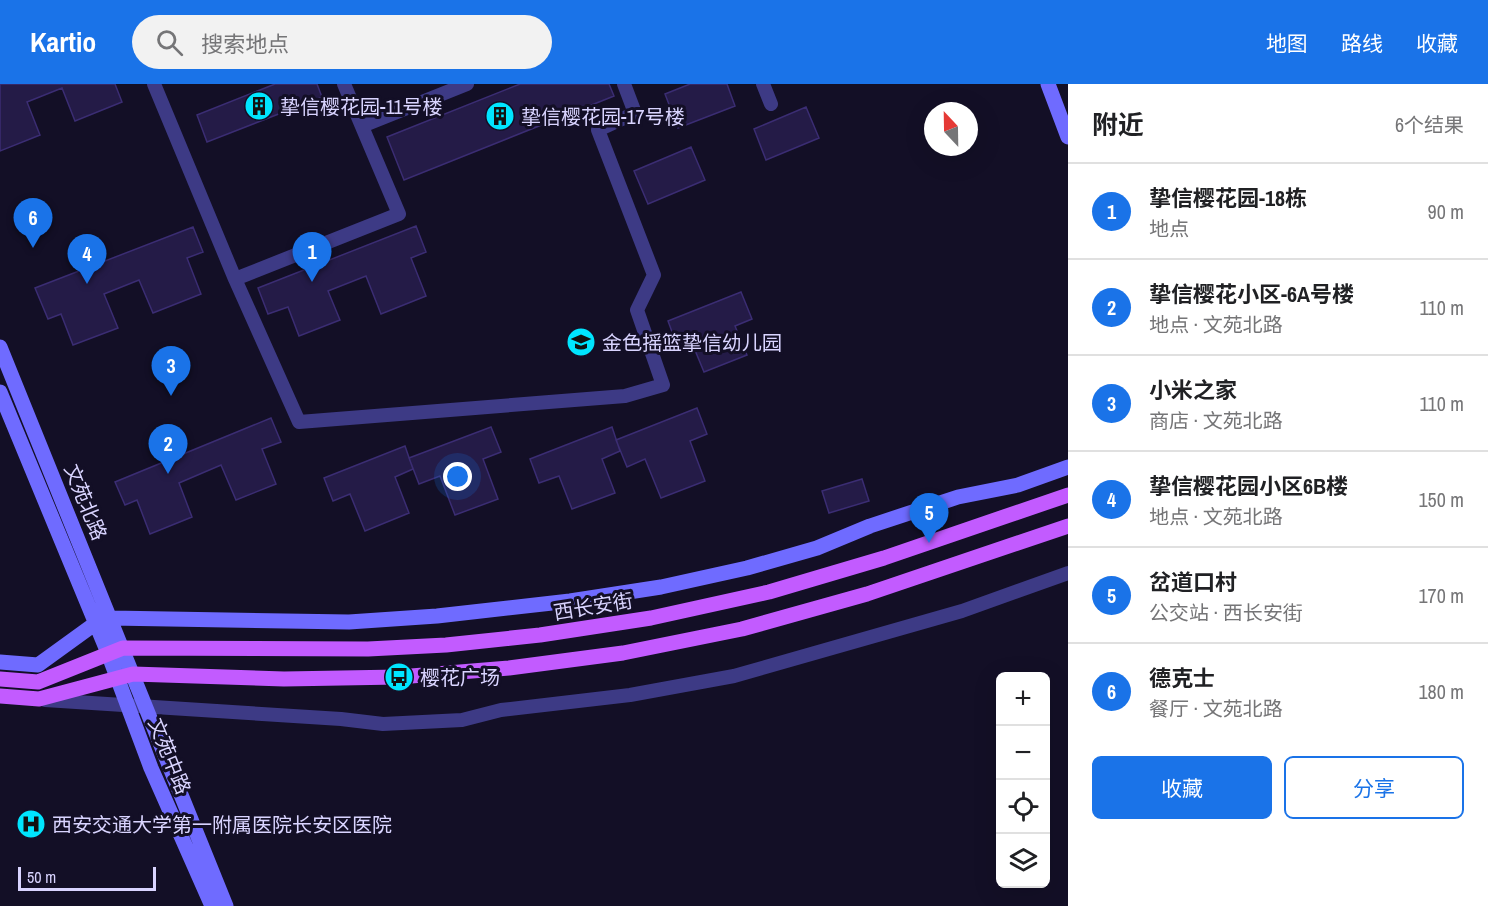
<!DOCTYPE html>
<html lang="zh">
<meta charset="utf-8">
<style>
body{margin:0;font-family:"Archivo Narrow","Noto Sans SC",sans-serif;background:#f2f2f2;color:#202124}
.controls{position:absolute;right:18px;bottom:18px;display:grid;overflow:hidden;border-radius:9px;box-shadow:0 6px 24px #0002}
.controls button{width:54px;height:54px;display:grid;place-items:center;padding:0;border:0;border-bottom:2px solid #e0e0e0;background:#fff;color:#202124;font:30px sans-serif}
.compass{position:absolute;left:924px;top:18px;width:54px;height:54px;border-radius:50%;background:#fff;box-shadow:0 6px 24px #0002;rotate:338deg}
.scale{position:absolute;left:18px;bottom:15px;width:138px;box-sizing:border-box;padding-left:6px;border:3px solid #d9d4ff;border-top:0;font-size:16px;line-height:21px;white-space:nowrap;color:#d9d4ff;-webkit-text-stroke:4px #130f26;paint-order:stroke}
.you{position:absolute;left:458px;top:393px;width:21px;height:21px;margin:-15px;border:4px solid #fff;border-radius:50%;background:#1a73e8;box-shadow:0 0 0 9px #1a73e833}
.badge{display:grid;place-items:center;width:39px;height:39px;border-radius:50%;background:#1a73e8;color:#fff;font-size:20px;font-weight:700}
.pin{position:absolute;translate:-50% -50px;filter:drop-shadow(0 2px 3px #0008)}
.pin::after{content:'';position:absolute;top:32px;width:21px;height:18px;background:inherit;clip-path:polygon(0 0,100% 0,50% 100%)}
.list{margin:0;padding:0;list-style:none}
h2{display:flex;justify-content:space-between;align-items:center;height:78px;margin:0;padding:0 24px;font-size:26px}
h2 small{font-size:20px;font-weight:400;color:#757577}
.list li{display:grid;grid-template-columns:39px 1fr auto;gap:18px;align-items:center;box-sizing:border-box;height:96px;padding:0 24px;border-top:2px solid #e0e0e0}
.list b{display:block;font-size:22px;white-space:nowrap}
.list p{margin:0;font-size:20px;white-space:nowrap;color:#757577}
.list em{font-size:20px;font-style:normal;color:#757577}
.actions{display:flex;gap:12px;padding:18px 24px}
.actions a{flex:1;padding:14px 0;border:2px solid #1a73e8;border-radius:9px;text-align:center;font-size:21px;color:#1a73e8}
.actions .main{background:#1a73e8;color:#fff}
.icon{flex:none;width:33px;height:33px;fill:none;stroke:currentColor;stroke-width:2;stroke-linecap:round;stroke-linejoin:round}
.map{position:relative;flex:none;width:1068px;height:822px;overflow:hidden}
header{display:flex;align-items:center;gap:36px;box-sizing:border-box;height:84px;padding:0 30px;background:#1a73e8;color:#fff}
header strong{font-size:28px}
nav{display:flex;gap:33px;margin-inline-start:auto;font-size:21px}
.search{width:420px;height:54px;background:#f2f2f2;display:flex;align-items:center;gap:15px;box-sizing:border-box;padding:0 21px;border-radius:33px;color:#757577;font-size:22px}
main{display:flex}
aside{flex:1;background:#fff}
.map>svg:first-child{display:block}
</style>
<header>
<strong>Kartio</strong>
<div class="search"><svg class="icon" aria-label="search" viewBox="0 0 24 24"><circle cx="10" cy="10" r="6"/><path d="M15 15l6 6"/></svg>搜索地点</div>
<nav><a>地图</a><a>路线</a><a>收藏</a></nav>
</header>
<main>
<div class="map">
<svg width="1068" height="822" viewBox="0 0 1068 822">
<rect width="100%" height="100%" fill="#130f26"/>
<path fill="#241b47" stroke="#3b2d73" stroke-width="1.5" d="M0,0H115L122,18L75,37L62,4L27,18L40,51L0,67Z
M275,0H317L322,13L207,58L197,31Z
M520,0H609L614,12L404,96L387,53Z
M690,0H727L735,22L678,44L665,10Z
M806,23L819,54L766,76L754,45Z
M691,63L705,96L648,120L634,87Z
M416,142L426,168L411,174L426,212L381,230L366,192L328,207L340,236L299,252L288,223L268,230L258,204Z
M193,143L203,168L187,174L201,210L153,229L139,196L104,210L118,244L73,261L61,230L48,235L35,204Z
M741,208L752,235L735,242L747,271L704,288L692,259L678,264L668,237Z
M697,324L707,350L690,357L705,397L661,414L645,375L627,383L616,356Z
M271,334L281,358L262,365L276,400L236,416L221,381L179,399L192,433L150,450L137,416L125,421L115,398Z
M491,343L501,368L483,375L498,415L455,431L440,392L419,400L409,374Z
M612,343L620,367L602,375L615,409L572,425L559,392L539,399L530,375Z
M405,362L413,385L395,393L409,429L365,447L350,410L333,417L324,394Z
M862,395L869,417L829,429L822,407Z"/>
<g fill="none" stroke-linecap="round" stroke-linejoin="round">
<path stroke="#3d3a85" stroke-width="14" d="M154,0L235,195L399,130L344,0
M763,0L771,20
M362,42L467,0
M235,195L299,338L625,312L663,301L637,226L654,191L598,46L635,29L624,0
M45,616L341,635L383,640L462,636L501,626L630,611L734,592L962,527L1068,489"/>
<path stroke="#6f6bff" stroke-width="15" d="M1048,0L1068,53
M0,263L226,822
M0,308L108,569L151,684L212,822
M0,578L38,581L96,539L111,534L349,538L437,532L570,517L661,503L747,484L817,464L870,442L958,413L1018,401L1068,383"/>
<path stroke="#c25bff" stroke-width="15" d="M0,595L38,598L123,564L368,565L446,561L540,551L651,534L769,508L884,474L1068,411
M0,612L39,615L133,590L284,595L399,593L509,584L623,569L742,545L867,510L1068,442"/>
</g>
<defs>
<g id="building-disc" transform="scale(1.5)"><circle r="9.5" fill="#00e5ff" stroke="#130f26"/><path d="M-4-6H4V6H1V3H-1V6H-4ZM-2.5-4.3h1.7v1.8h-1.7ZM.8-4.3h1.7v1.8H.8ZM-2.5-1h1.7V.8h-1.7ZM.8-1h1.7V.8H.8Z" fill="#111"/></g>
<g id="school-disc" transform="scale(1.5)"><circle r="9.5" fill="#00e5ff" stroke="#130f26"/><path d="M0-5L7-2L0 1L-7-2ZM-4 1L0 2.5L4 1V4Q0 6-4 4Z" fill="#111"/></g>
<g id="bus-disc" transform="scale(1.5)"><circle r="9.5" fill="#00e5ff" stroke="#130f26"/><path d="M-5-6H5V4H4V6H2V4H-2V6H-4V4H-5ZM-3.5-4V0h7V-4ZM-3.5 1.2v1.5H-2V1.2ZM2 1.2v1.5H3.5V1.2Z" fill="#111"/></g>
<g id="hospital-disc" transform="scale(1.5)"><circle r="9.5" fill="#00e5ff" stroke="#130f26"/><path d="M-5-5h3v3.5h4V-5h3V5h-3V1.5h-4V5h-3Z" fill="#111"/></g>
</defs>
<g fill-rule="evenodd">
<use href="#building-disc" x="259" y="22"/>
<use href="#building-disc" x="500" y="32"/>
<use href="#school-disc" x="581" y="258"/>
<use href="#bus-disc" x="399" y="593"/>
<use href="#hospital-disc" x="31" y="740"/>
</g>
<g text-anchor="middle" dominant-baseline="central" stroke-width="6" stroke-linejoin="round" paint-order="stroke">
<g font-size="20" fill="#d9d4ff" stroke="#130f26" text-anchor="start">
<text x="280" y="22">挚信樱花园-11号楼</text>
<text x="521" y="32">挚信樱花园-17号楼</text>
<text x="602" y="258">金色摇篮挚信幼儿园</text>
<text x="420" y="593">樱花广场</text>
<text x="52" y="740">西安交通大学第一附属医院长安区医院</text>
</g>
<g font-size="20" fill="#d9d4ff" stroke="#130f26">
<text transform="translate(86 418) rotate(68)">文苑北路</text>
<text transform="translate(593 522) rotate(-9)">西长安街</text>
<text transform="translate(170 672) rotate(68)">文苑中路</text>
</g>
</g>
</svg>
<div class="controls">
<button>+</button>
<button>−</button>
<button><svg class="icon" aria-label="locate" viewBox="0 0 24 24"><circle cx="12" cy="12" r="6"/><path d="M12 2v4M12 18v4M2 12h4M18 12h4"/></svg></button>
<button><svg class="icon" aria-label="layers" viewBox="0 0 24 24"><path d="M12 4l9 5-9 5-9-5zM3 14l9 5 9-5"/></svg></button>
</div>
<svg class="compass" viewBox="-18 -18 36 36"><path d="M0-13l5 13h-10z" fill="#e53935"/><path d="M0 13l5-13h-10z" fill="#757577"/></svg>
<div class="scale">50 m</div>
<div class="you"></div>
<div class="pin badge" style="left:312px;top:198px">1</div>
<div class="pin badge" style="left:168px;top:390px">2</div>
<div class="pin badge" style="left:171px;top:312px">3</div>
<div class="pin badge" style="left:87px;top:200px">4</div>
<div class="pin badge" style="left:929px;top:459px">5</div>
<div class="pin badge" style="left:33px;top:164px">6</div>
</div>
<aside>
<h2>附近<small>6个结果</small></h2>
<ul class="list">
<li><span class="badge">1</span><div><b>挚信樱花园-18栋</b><p>地点</p></div><em>90 m</em></li>
<li><span class="badge">2</span><div><b>挚信樱花小区-6A号楼</b><p>地点 · 文苑北路</p></div><em>110 m</em></li>
<li><span class="badge">3</span><div><b>小米之家</b><p>商店 · 文苑北路</p></div><em>110 m</em></li>
<li><span class="badge">4</span><div><b>挚信樱花园小区6B楼</b><p>地点 · 文苑北路</p></div><em>150 m</em></li>
<li><span class="badge">5</span><div><b>岔道口村</b><p>公交站 · 西长安街</p></div><em>170 m</em></li>
<li><span class="badge">6</span><div><b>德克士</b><p>餐厅 · 文苑北路</p></div><em>180 m</em></li>
</ul>
<div class="actions"><a class="main">收藏</a><a>分享</a></div>
</aside>
</main>
